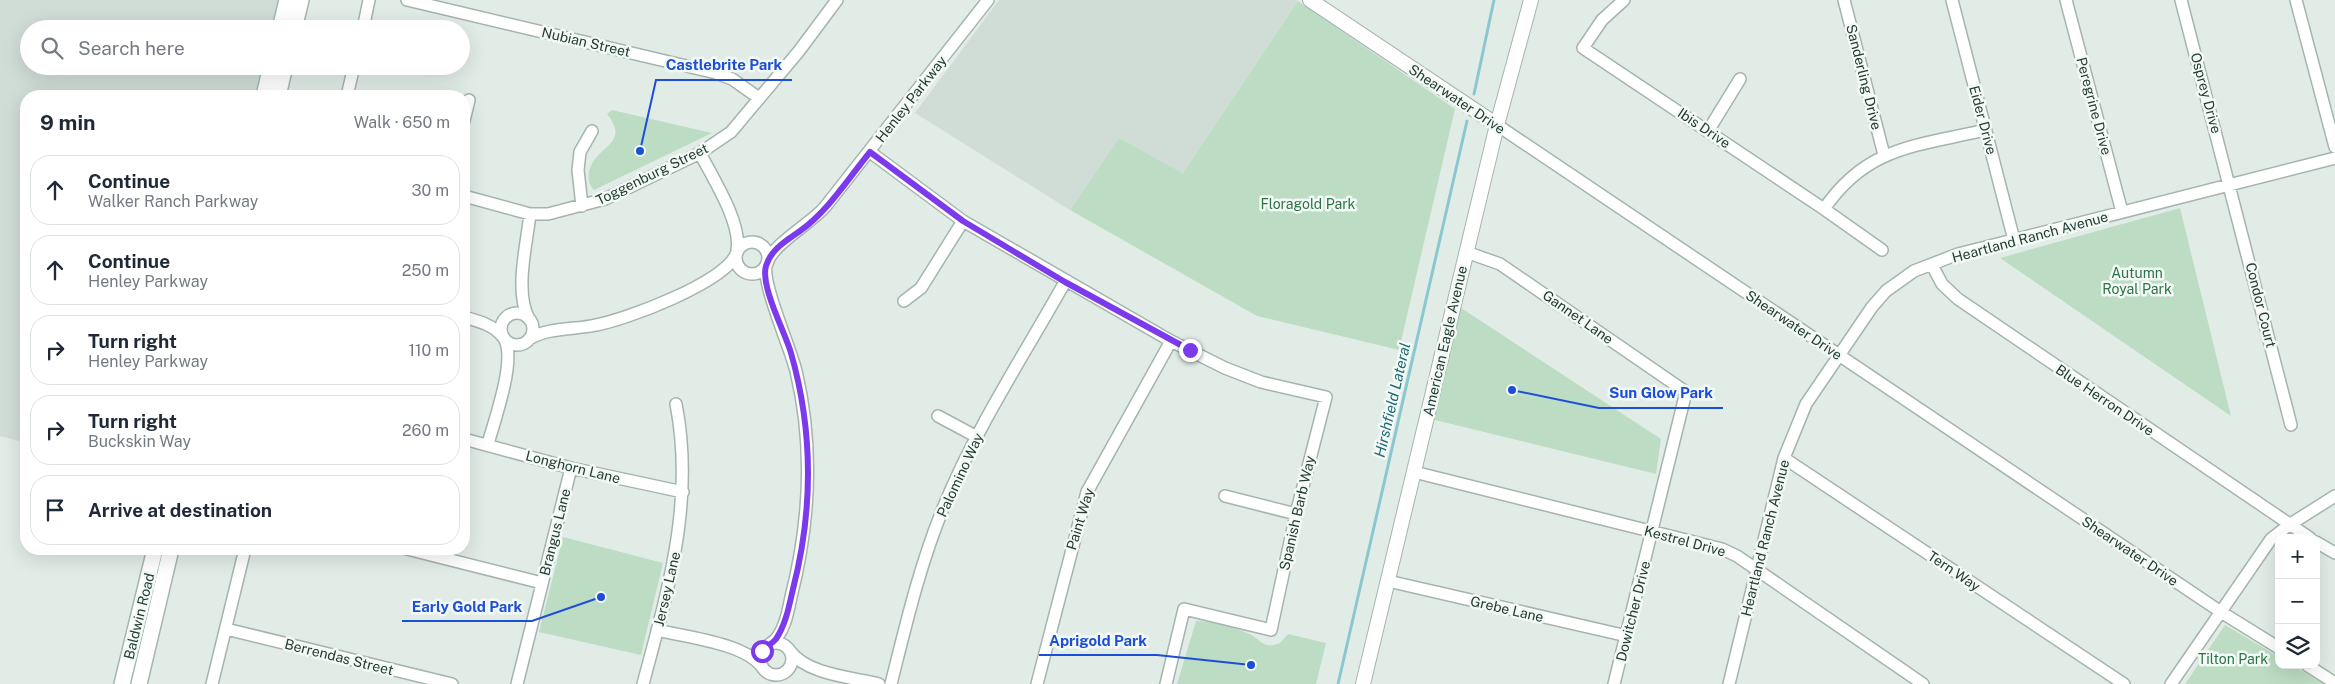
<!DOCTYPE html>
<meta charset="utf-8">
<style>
body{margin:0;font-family:"Public Sans",sans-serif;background:#f2f2f3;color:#1f2937}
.controls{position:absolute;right:15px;bottom:15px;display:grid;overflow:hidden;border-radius:10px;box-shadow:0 5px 20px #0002}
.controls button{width:45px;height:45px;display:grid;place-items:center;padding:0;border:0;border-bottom:1px solid #e0e1e3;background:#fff;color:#1f2937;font:25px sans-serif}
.stop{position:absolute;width:15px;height:15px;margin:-11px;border:4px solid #7c3aed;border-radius:50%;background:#fff}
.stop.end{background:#7c3aed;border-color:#fff;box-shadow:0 1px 5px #0008}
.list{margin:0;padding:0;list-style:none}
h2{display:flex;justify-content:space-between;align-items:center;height:65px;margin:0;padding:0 20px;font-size:21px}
h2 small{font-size:16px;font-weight:400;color:#747a83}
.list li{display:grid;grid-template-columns:32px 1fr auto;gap:15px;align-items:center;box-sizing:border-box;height:70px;margin:0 10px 10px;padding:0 10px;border:1px solid #e0e1e3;border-radius:20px}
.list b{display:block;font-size:19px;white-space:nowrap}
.list p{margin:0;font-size:16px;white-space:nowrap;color:#747a83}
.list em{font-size:16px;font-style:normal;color:#747a83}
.icon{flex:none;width:28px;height:28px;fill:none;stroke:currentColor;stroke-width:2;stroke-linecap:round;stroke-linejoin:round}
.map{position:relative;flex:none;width:2335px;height:684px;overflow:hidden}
.search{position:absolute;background:#fff;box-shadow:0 5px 20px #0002;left:20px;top:20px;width:450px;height:55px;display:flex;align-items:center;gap:12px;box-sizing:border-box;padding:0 18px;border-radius:28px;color:#747a83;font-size:19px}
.panel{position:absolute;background:#fff;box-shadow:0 5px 20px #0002;left:20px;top:90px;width:450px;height:465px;border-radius:20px}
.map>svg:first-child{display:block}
</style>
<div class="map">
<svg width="2335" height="684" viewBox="0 0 2335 684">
<rect width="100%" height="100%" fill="#e2ece7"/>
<path fill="#d0dcd6" d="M0,0H283L277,29H29V66H269L263,96H26V443L0,436Z
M999,0H1296L1298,1L1183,173L1119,138L1070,210L915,113Z"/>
<path fill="#bcddc4" d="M1298,1L1455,109L1399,350L1257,316L1070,210L1119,138L1183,173Z
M612,110L712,133L594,190C589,185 588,179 589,172C594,146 632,145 607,114Z
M2180,208L2231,416L2000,258Z
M1458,306L1661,439L1656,474L1431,419Z
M563,537L663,563L641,655L539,632Z
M1196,621C1212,621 1235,627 1249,634C1263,640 1262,650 1280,643L1288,634L1326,643L1316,684H1177Z
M2225,625L2279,657V665H2292L2324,684H2185Z"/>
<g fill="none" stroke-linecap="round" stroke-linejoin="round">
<path stroke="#8cc7d0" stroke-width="3" d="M1474,94L1494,0
M1338,684L1467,121"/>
<g stroke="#a5b4ae" stroke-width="14">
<path id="minor" d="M407,0L716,73L732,79L759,98
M1624,0L1602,20L1583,48L1824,209L1882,250
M1844,0L1884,155
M1952,0L2014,240
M2066,0L2122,212
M2181,0L2291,425
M2296,0L2335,147
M363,29L369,0
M347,96L354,66
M464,121L469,100
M1497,125L2221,612L2279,648
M1708,131L1740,79
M870,152L963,221L1171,341L1225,368L1261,382L1326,397L1296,514L1271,630L1184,609L1166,684
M700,153C712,177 742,223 737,250
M464,196L530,214H548L605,199L700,153L731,132L799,51L837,0
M582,206L578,170L580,152L592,131
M1824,209C1867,146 1917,146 1985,130
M736 258a16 16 0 1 1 32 0a16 16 0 1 1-32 0Z
M1466,252L1500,264L1686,392L1614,684
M768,261C774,244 811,223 825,207L988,0
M766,265C762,284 790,347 796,371C814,446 810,522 791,597C788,612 784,635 770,644
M1932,265L1942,284L1958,299L2310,538
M904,301L921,288L963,221
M501 329a16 16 0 1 1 32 0a16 16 0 1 1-32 0Z
M464,317C478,321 494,325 503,337
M529,319C514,292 527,243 530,214
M529,339C549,327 574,330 596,325C625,320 726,282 736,254
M938,416L977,437
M464,439L571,468L683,492
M488,444C494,421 517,359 504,338
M1784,458L2124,684
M1414,472L1722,549L1737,556L1923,684
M1225,496L1296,514
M2316,542L2335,553
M407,549L542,583
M1388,581L1627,636
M226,629L452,684
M657,630C685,637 745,643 762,667
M760 659a16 16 0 1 1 32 0a16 16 0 1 1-32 0Z
M790,651C808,675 852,677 879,684
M2307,665L2335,683
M212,684L245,549
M517,684L571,468
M643,684C668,590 695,501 676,404
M891,684C906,624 920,564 944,506C976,428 1024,355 1065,282
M1037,684L1087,492L1171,341
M1729,684L1784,458L1806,404L1872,307L1886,291L1914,271L1958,254L2335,158
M2171,684L2271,539L2289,525L2335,496"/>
</g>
<g stroke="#a5b4ae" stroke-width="16">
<path id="tertiary" d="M1310,0L1497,125
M1363,684L1497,125L1531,0"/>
</g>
<g stroke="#a1b7af" stroke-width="18">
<path id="secondary" d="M280,29L287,0
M294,29L301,0
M264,96L271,66
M278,96L285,66
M122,684L155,549
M139,684L171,549"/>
</g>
<use href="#minor" stroke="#fff" stroke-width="11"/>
<use href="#tertiary" stroke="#fff" stroke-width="14"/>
<use href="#secondary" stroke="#fff" stroke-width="15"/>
</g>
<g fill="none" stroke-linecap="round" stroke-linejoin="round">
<path stroke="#7c3aed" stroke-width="6" d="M762,651C766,646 772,644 776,639C786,624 789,606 793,589C813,511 813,430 791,353C785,332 760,286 766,266C771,249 786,241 800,231C828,211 848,179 870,152L963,221L1065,282L1190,350"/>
</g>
<g text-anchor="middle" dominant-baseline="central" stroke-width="5" stroke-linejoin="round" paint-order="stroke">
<g font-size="14" fill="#233d35" stroke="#f3f9f5">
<text transform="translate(586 42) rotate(13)">Nubian Street</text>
<text transform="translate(1864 77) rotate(76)">Sanderling Drive</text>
<text transform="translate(2206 93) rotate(75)">Osprey Drive</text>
<text transform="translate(911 99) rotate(-52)">Henley Parkway</text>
<text transform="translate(1457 99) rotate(34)">Shearwater Drive</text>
<text transform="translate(2094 106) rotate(75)">Peregrine Drive</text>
<text transform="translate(1983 120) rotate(75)">Eider Drive</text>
<text transform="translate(1704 128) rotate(34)">Ibis Drive</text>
<text transform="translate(652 174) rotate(-26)">Toggenburg Street</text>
<text transform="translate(2030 237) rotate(-15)">Heartland Ranch Avenue</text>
<text transform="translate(2261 305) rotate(76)">Condor Court</text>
<text transform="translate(1578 317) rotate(35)">Gannet Lane</text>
<text transform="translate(1794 325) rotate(34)">Shearwater Drive</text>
<text transform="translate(1445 341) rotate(-77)">American Eagle Avenue</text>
<text transform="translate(2105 400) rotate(34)">Blue Herron Drive</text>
<text transform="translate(573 467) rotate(14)">Longhorn Lane</text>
<text transform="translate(960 475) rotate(-65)">Palomino Way</text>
<text transform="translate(1297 513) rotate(-77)">Spanish Barb Way</text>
<text transform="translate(1080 519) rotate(-73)">Paint Way</text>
<text transform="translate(555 532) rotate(-76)">Brangus Lane</text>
<text transform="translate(1765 538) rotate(-76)">Heartland Ranch Avenue</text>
<text transform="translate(1685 541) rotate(15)">Kestrel Drive</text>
<text transform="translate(2130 551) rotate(34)">Shearwater Drive</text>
<text transform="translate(1954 571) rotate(34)">Tern Way</text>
<text transform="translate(667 589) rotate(-77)">Jersey Lane</text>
<text transform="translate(1507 609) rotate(13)">Grebe Lane</text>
<text transform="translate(1633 611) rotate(-76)">Dowitcher Drive</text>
<text transform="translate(139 616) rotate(-76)">Baldwin Road</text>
<text transform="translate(339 657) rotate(14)">Berrendas Street</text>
</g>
<g font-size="14" fill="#2e7347" stroke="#f3f9f5">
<text x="1308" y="204">Floragold Park</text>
<text x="2137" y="273">Autumn<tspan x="2137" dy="16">Royal Park</tspan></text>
<text x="2233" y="659">Tilton Park</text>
</g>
<g font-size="15" font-style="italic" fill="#1e6a77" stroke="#f3f9f5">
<text transform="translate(1392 400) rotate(-77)">Hirshfield Lateral</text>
</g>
</g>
<path fill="none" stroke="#1d4ed8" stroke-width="2" d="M640 151L656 80H792M1512 390L1599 408H1723M601 597L532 621H402M1251 665L1157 655H1039"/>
<g fill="#1d4ed8" stroke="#f3f9f5" stroke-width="2">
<circle cx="640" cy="151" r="5"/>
<circle cx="1512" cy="390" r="5"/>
<circle cx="601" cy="597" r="5"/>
<circle cx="1251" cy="665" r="5"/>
</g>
<g font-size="15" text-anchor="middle" font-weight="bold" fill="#1d4ed8" stroke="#f3f9f5" stroke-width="5" stroke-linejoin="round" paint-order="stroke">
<text x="724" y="70">Castlebrite Park</text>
<text x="1661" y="398">Sun Glow Park</text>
<text x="467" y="612">Early Gold Park</text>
<text x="1098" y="646">Aprigold Park</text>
</g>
</svg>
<div class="controls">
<button>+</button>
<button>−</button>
<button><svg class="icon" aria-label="layers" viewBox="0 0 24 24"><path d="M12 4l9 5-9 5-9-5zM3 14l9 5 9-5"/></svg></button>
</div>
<div class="stop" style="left:762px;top:651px"></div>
<div class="stop end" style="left:1190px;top:350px"></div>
<div class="search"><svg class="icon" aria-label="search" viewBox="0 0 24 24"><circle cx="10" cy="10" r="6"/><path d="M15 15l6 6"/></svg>Search here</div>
<section class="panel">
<h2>9 min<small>Walk · 650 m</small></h2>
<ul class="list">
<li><svg class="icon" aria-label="ahead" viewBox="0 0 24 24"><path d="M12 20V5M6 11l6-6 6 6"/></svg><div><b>Continue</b><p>Walker Ranch Parkway</p></div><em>30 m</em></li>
<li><svg class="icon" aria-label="ahead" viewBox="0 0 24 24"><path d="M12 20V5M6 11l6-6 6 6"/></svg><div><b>Continue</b><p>Henley Parkway</p></div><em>250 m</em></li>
<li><svg class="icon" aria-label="right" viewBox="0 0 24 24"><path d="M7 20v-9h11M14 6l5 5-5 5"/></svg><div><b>Turn right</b><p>Henley Parkway</p></div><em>110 m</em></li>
<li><svg class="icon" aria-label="right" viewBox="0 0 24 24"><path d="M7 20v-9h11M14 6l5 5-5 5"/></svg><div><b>Turn right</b><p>Buckskin Way</p></div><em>260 m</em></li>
<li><svg class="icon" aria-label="arrive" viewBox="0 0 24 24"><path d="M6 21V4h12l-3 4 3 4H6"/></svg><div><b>Arrive at destination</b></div></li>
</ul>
</section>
</div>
